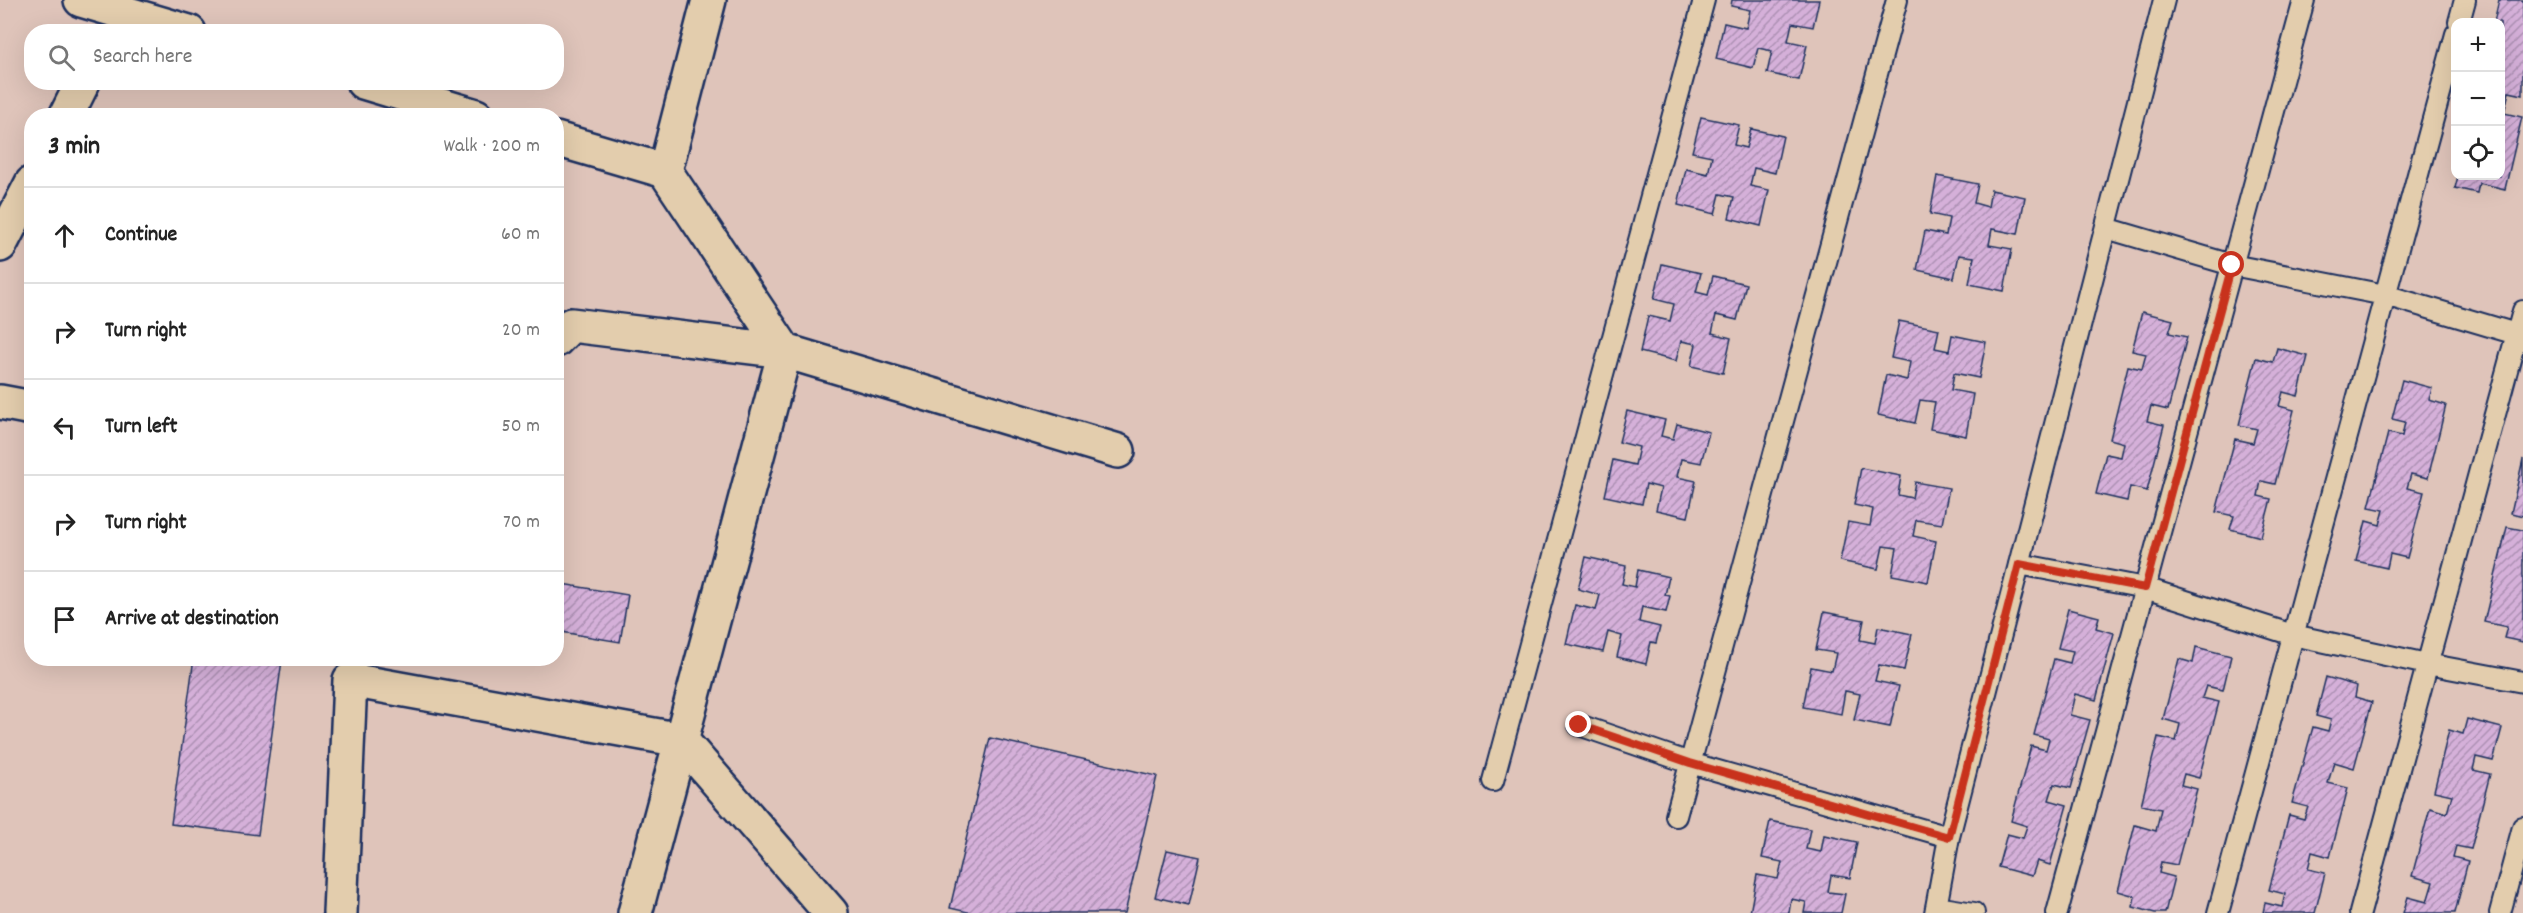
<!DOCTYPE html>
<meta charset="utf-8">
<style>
body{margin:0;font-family:Dekko,sans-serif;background:#f6f6f6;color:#222}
.controls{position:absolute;right:18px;top:18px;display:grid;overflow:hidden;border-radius:12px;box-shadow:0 6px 24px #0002}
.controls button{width:54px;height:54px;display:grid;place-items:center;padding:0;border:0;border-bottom:2px solid #e0e0e0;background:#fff;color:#222;font:30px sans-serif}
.stop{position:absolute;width:18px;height:18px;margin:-14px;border:4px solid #c8321e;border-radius:50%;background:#fff}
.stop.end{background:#c8321e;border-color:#fff;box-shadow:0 2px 6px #0008}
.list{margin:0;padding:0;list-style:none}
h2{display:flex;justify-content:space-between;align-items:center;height:78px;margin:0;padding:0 24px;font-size:26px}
h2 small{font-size:20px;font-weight:400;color:#767676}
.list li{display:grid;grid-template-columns:39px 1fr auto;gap:18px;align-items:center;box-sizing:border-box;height:96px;padding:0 24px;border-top:2px solid #e0e0e0}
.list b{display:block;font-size:22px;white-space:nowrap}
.list em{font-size:20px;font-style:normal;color:#767676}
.icon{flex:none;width:33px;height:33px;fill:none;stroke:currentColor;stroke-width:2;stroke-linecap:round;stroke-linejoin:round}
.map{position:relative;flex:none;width:2523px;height:913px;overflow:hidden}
.search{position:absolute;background:#fff;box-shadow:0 6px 24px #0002;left:24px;top:24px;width:540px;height:66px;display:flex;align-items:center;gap:15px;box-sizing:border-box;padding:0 21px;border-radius:24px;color:#767676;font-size:22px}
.panel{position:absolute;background:#fff;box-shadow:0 6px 24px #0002;left:24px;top:108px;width:540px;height:558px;border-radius:24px}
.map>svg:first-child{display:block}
</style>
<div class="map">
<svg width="2523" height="913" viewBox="0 0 2523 913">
<defs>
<pattern id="building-hatch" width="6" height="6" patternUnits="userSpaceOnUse" patternTransform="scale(1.5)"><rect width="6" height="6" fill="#d5b0d9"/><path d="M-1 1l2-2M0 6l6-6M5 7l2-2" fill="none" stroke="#ac90b3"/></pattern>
</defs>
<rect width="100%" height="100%" fill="#dfc4ba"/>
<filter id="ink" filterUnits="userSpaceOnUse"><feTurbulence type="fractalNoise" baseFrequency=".0167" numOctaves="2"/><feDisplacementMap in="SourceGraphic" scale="12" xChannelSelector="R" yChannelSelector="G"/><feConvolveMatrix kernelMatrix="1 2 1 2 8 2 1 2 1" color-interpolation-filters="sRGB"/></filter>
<g filter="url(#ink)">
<path fill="url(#building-hatch)" stroke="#1b2f5e" stroke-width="1.5" d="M1732,0H1819L1813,27L1792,23L1788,41L1807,45L1799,80L1767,73L1772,51L1758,48L1753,68L1716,59L1724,23L1746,28L1750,10L1731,6Z
M2499,0H2523V95L2509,92L2504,113L2522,117L2505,189L2479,183L2477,193L2455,188L2458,176H2500V22H2494Z
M1701,117L1739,125L1734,145L1746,148L1751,129L1783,136L1775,173L1754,168L1750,186L1769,190L1761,226L1729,218L1734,197L1720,194L1715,214L1678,205L1686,169L1708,174L1712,156L1692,152Z
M1937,176L1978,184L1974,203L1988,207L1991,190L2025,197L2018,234L1992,229L1989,245L2012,249L2004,291L1969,284L1974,257L1959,255L1954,278L1917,270L1925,231L1946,235L1949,218L1930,214Z
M1662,264L1701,273L1696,292L1708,295L1713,276L1746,284L1737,320L1716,315L1712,333L1731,338L1723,373L1691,366L1696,344L1681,341L1676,361L1640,352L1648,316L1670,321L1674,304L1654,299Z
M2142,312L2173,320L2169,333L2187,337L2168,410L2151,406L2147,421L2164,425L2147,491L2130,487L2127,501L2096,494L2106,454L2121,457L2124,443L2110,439L2128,366L2142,369L2146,354L2132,351Z
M1899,321L1939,329L1935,348L1949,351L1952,335L1986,342L1979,378L1954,373L1951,390L1973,394L1966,436L1930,429L1935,402L1920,400L1915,423L1878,415L1886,375L1907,380L1910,362L1891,358Z
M2277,348L2308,356L2298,396L2283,392L2279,406L2294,410L2275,484L2261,481L2258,496L2271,499L2261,537L2230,529L2234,516L2216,512L2235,439L2253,443L2257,429L2239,425L2256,358L2273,362Z
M2402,380L2432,388L2429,400L2446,405L2428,478L2411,474L2407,488L2424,492L2407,558L2390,554L2387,568L2356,561L2366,521L2380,525L2384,510L2369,507L2388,433L2402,436L2405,422L2392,419Z
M1627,411L1665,420L1661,436L1673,439L1677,424L1709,432L1701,463L1681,459L1677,477L1696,481L1688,517L1656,510L1661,488L1646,484L1642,504L1605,496L1613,460L1635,465L1639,447L1619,442Z
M2523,459V516L2511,513Z
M1861,468L1901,476L1898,495L1912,498L1915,482L1949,488L1942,524L1916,520L1913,536L1936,541L1928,582L1892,575L1897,548L1883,546L1878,569L1840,561L1848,522L1870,526L1873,509L1854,505Z
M2507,527L2523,530V642L2504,638L2507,627L2484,622Z
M1586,557L1626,566L1622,584L1635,587L1638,570L1669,577L1665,595L1670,596L1666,612L1642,607L1639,622L1660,627L1656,643L1651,642L1646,664L1617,657L1622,636L1608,632L1603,652L1566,644L1575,605L1596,610L1600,595L1578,589Z
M556,583L628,595L620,642L556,631Z
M2068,609L2099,617L2096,628L2114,633L2096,700L2075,694L2070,715L2090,720L2071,788L2054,784L2049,800L2067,805L2050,865L2037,861L2032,876L1998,867L2007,834L2023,838L2027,826L2011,821L2031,746L2046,750L2049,739L2034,735L2054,659L2070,663L2073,651L2058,648Z
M1824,612L1864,620L1860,640L1875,643L1878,627L1912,634L1904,670L1879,665L1875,681L1899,686L1890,727L1854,720L1860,694L1845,691L1841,714L1803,707L1811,667L1832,671L1836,653L1816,650Z
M2196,647L2231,656L2223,690L2206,686L2202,698L2219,702L2199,778L2184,774L2181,785L2197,789L2177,865L2161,862L2159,873L2174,877L2165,913H2155L2133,907L2135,896L2118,891L2135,825L2156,831L2161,809L2141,805L2158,737L2176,741L2180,724L2163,719L2179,659L2193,663Z
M194,658L282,660L258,835L171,824Z
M2326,677L2357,686L2355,697L2372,702L2354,768L2334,762L2328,783L2348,788L2330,857L2312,852L2308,869L2325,873L2315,913H2263L2265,903L2282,907L2285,894L2269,890L2289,815L2304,819L2308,807L2292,803L2313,727L2328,731L2331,720L2316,716Z
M2467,719L2502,728L2493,761L2476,757L2473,770L2490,774L2471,849L2456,846L2453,857L2468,861L2455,913H2403L2408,897L2427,902L2433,882L2412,876L2430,808L2447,813L2452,795L2434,791L2449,730L2463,734Z
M990,738L1157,776L1125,913H972L950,908Z
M1770,821L1810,829L1806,849L1821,852L1824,835L1857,842L1850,878L1831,875L1828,892L1845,894L1841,913H1804L1806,902L1791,899L1789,913H1750L1757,875L1778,879L1782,862L1762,858Z
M1167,850L1200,857L1189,905L1155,897Z"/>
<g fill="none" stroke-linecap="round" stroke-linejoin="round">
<g stroke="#1b2f5e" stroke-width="24">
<path id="lane" d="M2459,22L2465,0
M2106,228L2232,265L2385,295L2523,336
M2019,564L2145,588L2293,635L2427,664L2523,682
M1579,725L1690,763L1949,837
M1493,781L1704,0
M1676,816L1897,0
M1936,907L1974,913
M1935,913L1949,837L2164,0
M2057,913L2304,0
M2218,913L2456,34
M2360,913L2523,311
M2500,913L2523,827"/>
</g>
<g stroke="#1b2f5e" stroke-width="38">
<path id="street" d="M81,0L189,32
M709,0L665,171L785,351L1118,451
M363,82L476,116
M66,116L83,82
M556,139L665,171
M0,245L32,183
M556,340L571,325L785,351L635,913
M0,402L32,408
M340,913L350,680L681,740L831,913"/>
</g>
<use href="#lane" stroke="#e3cdad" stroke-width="20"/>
<use href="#street" stroke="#e3cdad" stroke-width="33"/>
</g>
</g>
<g fill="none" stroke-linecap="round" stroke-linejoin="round" filter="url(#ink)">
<path stroke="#c8321e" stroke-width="8" d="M1579,725L1690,763L1949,837L2019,564L2145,588L2232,265"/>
</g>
</svg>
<div class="controls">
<button>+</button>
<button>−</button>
<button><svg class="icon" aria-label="locate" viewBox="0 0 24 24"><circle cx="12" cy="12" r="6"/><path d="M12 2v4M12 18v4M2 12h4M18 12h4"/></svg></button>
</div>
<div class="stop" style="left:2232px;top:265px"></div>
<div class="stop end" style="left:1579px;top:725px"></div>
<div class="search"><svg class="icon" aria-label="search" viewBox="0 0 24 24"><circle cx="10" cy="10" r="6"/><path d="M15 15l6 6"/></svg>Search here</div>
<section class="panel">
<h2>3 min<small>Walk · 200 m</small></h2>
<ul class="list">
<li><svg class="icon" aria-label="ahead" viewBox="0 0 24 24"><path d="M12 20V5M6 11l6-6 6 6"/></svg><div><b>Continue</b></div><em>60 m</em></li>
<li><svg class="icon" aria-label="right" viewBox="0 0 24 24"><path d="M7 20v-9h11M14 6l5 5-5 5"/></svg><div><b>Turn right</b></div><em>20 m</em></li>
<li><svg class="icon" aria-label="left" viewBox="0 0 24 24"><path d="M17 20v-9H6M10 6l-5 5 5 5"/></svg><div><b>Turn left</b></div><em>50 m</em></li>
<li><svg class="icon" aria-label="right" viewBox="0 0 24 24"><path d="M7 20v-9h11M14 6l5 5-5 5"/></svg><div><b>Turn right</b></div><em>70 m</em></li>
<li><svg class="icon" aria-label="arrive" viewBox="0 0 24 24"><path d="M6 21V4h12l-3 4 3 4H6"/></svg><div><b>Arrive at destination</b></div></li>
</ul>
</section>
</div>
